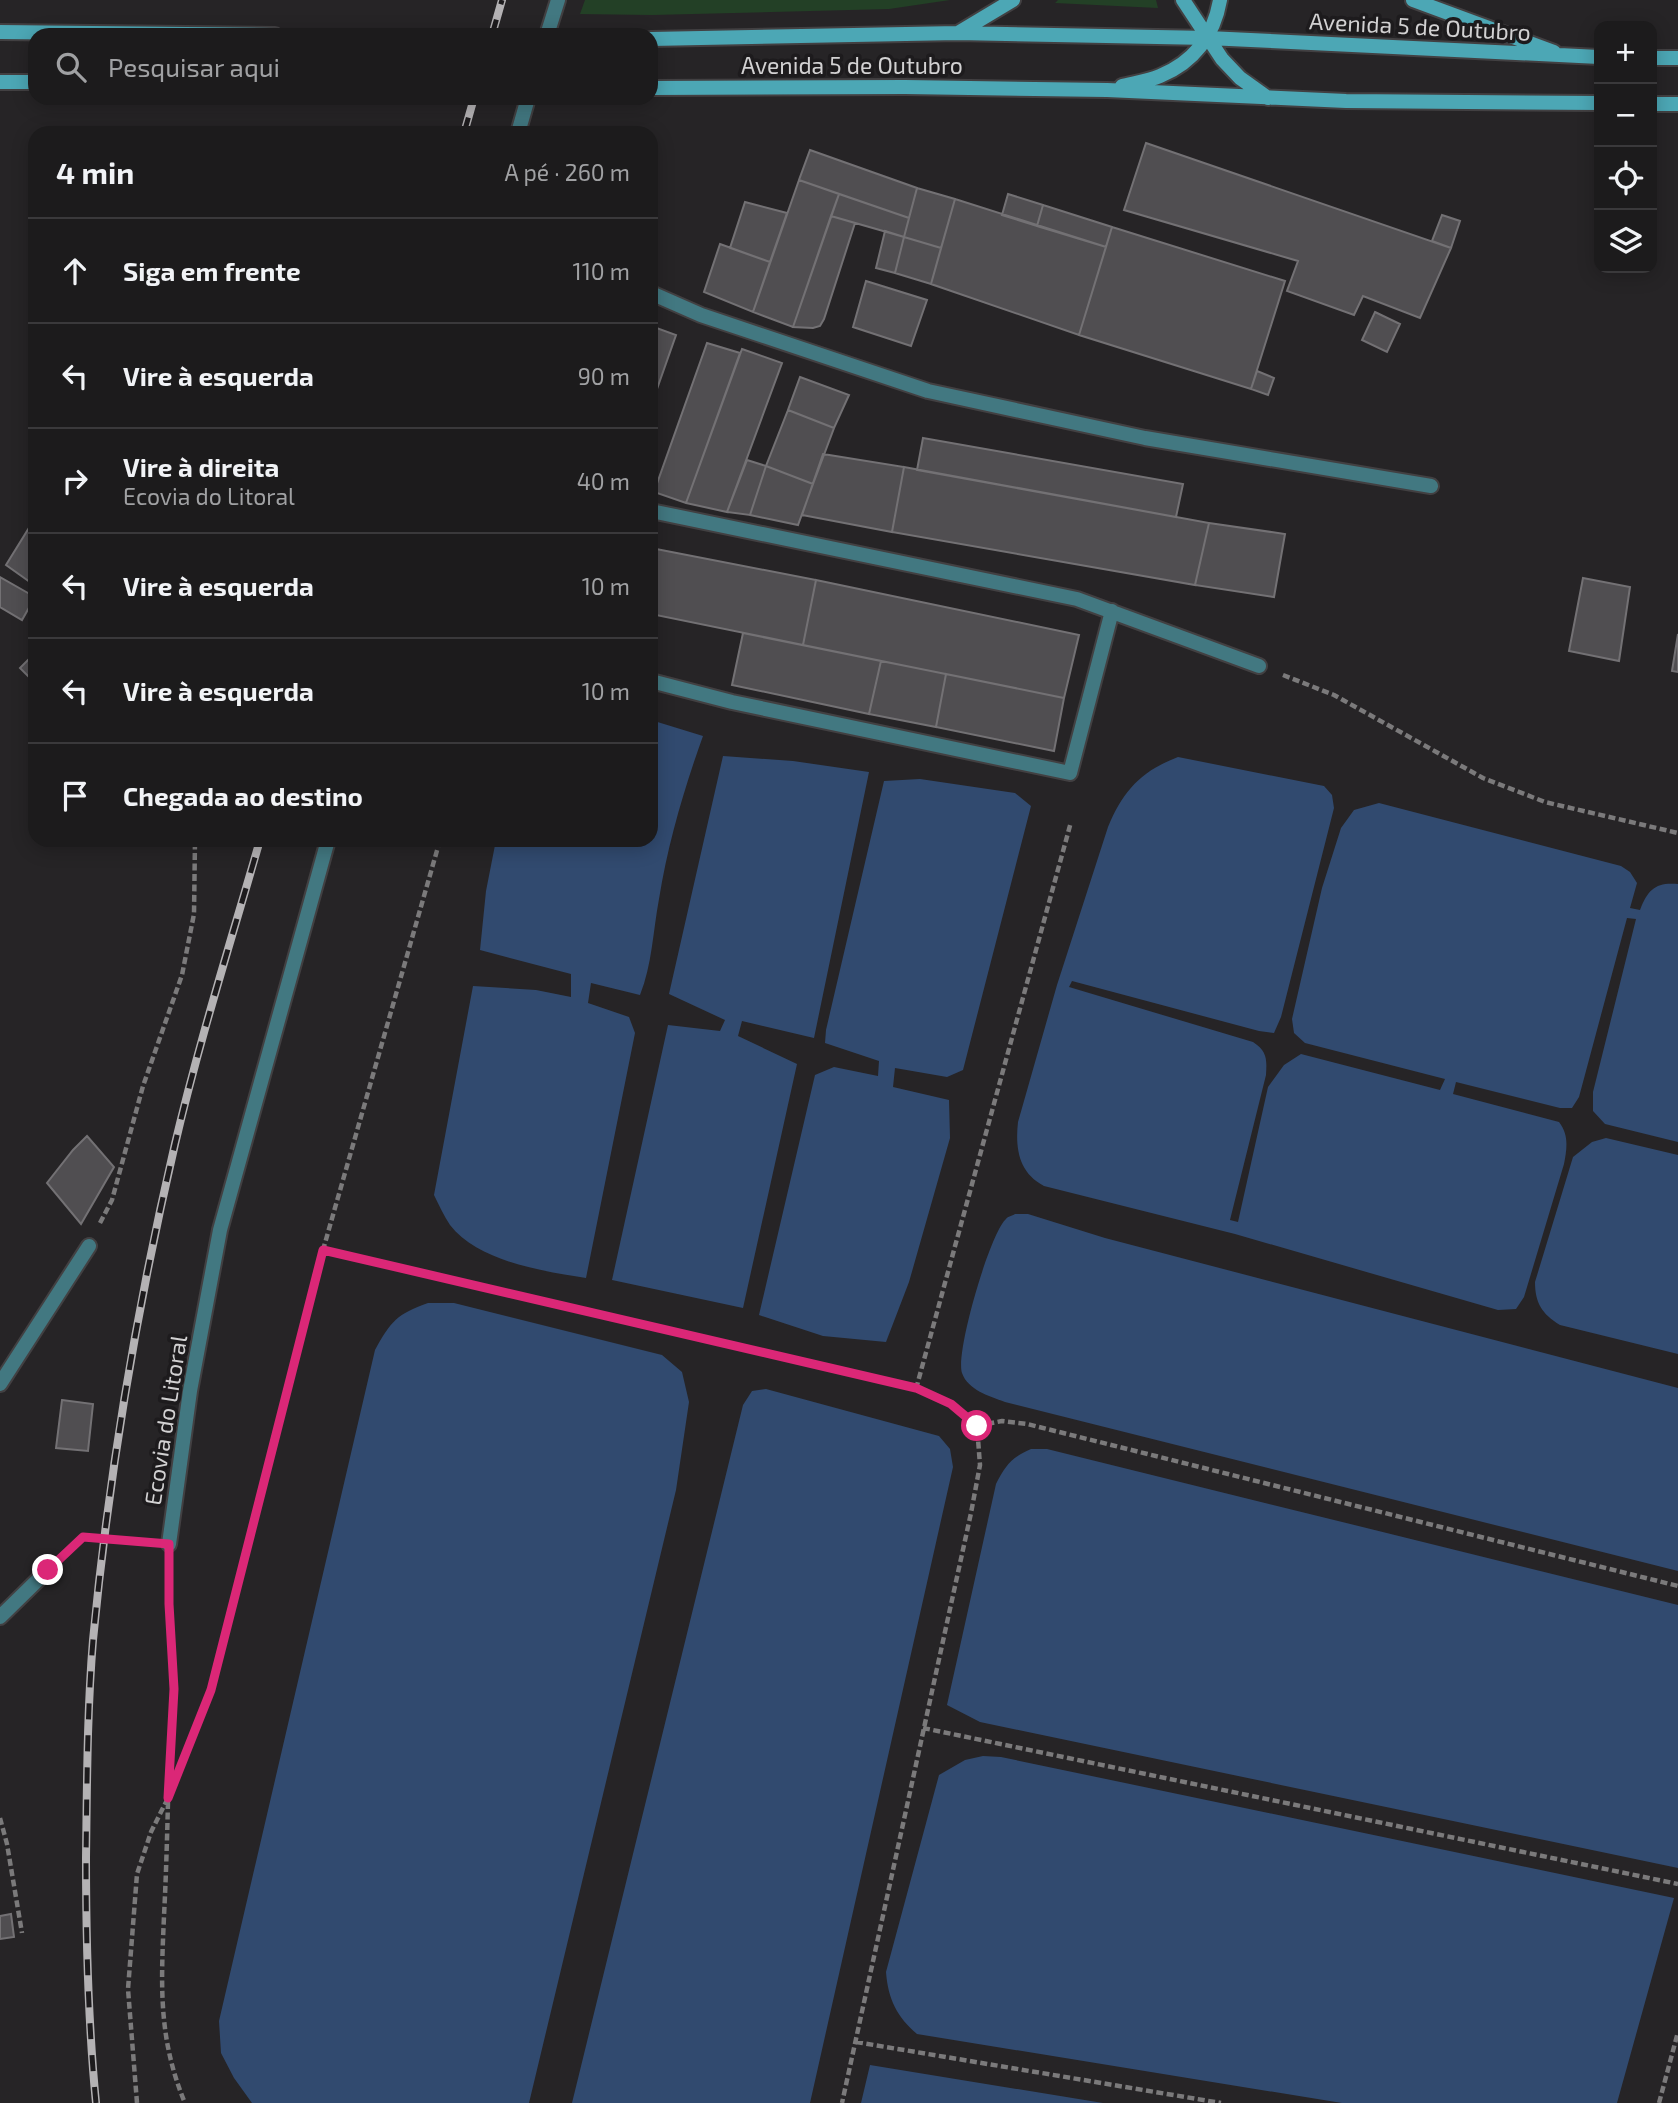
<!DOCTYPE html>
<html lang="pt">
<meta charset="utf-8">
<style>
body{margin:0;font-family:"Exo 2",sans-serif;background:#252425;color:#f1f3f6}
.controls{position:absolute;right:21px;top:21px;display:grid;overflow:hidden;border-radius:14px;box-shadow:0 4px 18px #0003}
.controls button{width:63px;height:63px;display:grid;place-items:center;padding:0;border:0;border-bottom:2px solid #3a393b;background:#1c1b1c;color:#f1f3f6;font:35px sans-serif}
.stop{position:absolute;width:21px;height:21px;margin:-16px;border:5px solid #db2777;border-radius:50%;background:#fff}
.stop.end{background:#db2777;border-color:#fff;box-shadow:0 2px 7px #0008}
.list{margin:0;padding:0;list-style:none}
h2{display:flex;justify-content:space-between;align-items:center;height:91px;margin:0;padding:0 28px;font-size:30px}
h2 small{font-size:23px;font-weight:400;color:#a0a1a3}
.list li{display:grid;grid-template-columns:46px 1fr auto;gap:21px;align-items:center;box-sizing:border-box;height:105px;padding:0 28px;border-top:2px solid #3a393b}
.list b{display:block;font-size:26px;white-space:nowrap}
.list p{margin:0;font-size:23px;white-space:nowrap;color:#a0a1a3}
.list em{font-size:23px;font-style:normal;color:#a0a1a3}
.icon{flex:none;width:38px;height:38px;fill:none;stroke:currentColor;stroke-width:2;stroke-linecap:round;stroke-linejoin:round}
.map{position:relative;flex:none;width:1678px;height:2103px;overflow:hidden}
.search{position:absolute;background:#1c1b1c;box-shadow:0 4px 18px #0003;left:28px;top:28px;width:630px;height:77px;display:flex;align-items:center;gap:18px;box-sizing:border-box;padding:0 24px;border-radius:21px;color:#a0a1a3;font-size:26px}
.panel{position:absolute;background:#1c1b1c;box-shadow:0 4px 18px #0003;left:28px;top:126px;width:630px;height:721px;border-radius:21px}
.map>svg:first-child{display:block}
</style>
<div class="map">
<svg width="1678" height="2103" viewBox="0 0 1678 2103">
<rect width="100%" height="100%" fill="#262426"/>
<path fill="#234026" d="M585,0H950L889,9L652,15L580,14Z
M1058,0H1156L1158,8L1055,3Z"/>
<path fill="#314a6f" d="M651,720L703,736C684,789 668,843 659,899C653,931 652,965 640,995L591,983L588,1003L629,1017L635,1033L586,1278C543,1271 479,1262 450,1225C444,1216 439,1205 434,1195L473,986L536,990L571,997V974L480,950L486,891L496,840H651Z
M723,756L793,761L869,772L814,1038L742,1021L738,1036L797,1064L743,1308L612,1280L668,1025L720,1031L725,1020L669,994Z
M1178,757L1324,786L1332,795L1334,808L1281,1017L1274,1033L1259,1031L1072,981L1069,987L1253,1042C1267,1051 1267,1059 1266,1075L1230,1220L1238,1222L1268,1087L1284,1065L1301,1054L1440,1090L1445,1079L1305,1043L1294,1033L1292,1019L1322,888L1341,828L1354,810L1379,803L1621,866L1630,872L1637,883L1630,908L1640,910C1648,889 1656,882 1678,884V1142L1605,1124L1593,1111V1092L1636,919L1627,918L1579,1097L1572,1108H1560L1456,1082L1453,1094L1559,1122C1569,1135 1567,1148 1564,1164L1524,1297L1516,1309L1498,1310L1235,1234L1044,1186C1019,1173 1015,1149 1018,1122L1057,985L1108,827C1123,791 1141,771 1178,757Z
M920,779L1015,793L1031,806L963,1070L947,1077L895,1068L893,1087L949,1100L950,1138L909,1282L886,1342L823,1336L759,1315L815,1075L834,1067L878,1076L879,1061L825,1043L826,1030L884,781Z
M1606,1138L1678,1155V1354L1560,1325C1542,1314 1535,1303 1535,1282L1573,1157L1592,1142Z
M1015,1214H1028L1105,1238L1678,1388V1571L1005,1402C989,1396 968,1390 962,1373C955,1353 990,1233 1006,1219C1008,1216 1012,1216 1015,1214Z
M428,1303H454L662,1355L682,1372L689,1402L676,1490L529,2103H252L234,2078L221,2053L219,2021L375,1350C391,1321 397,1314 428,1303Z
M766,1389L939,1436L950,1449L953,1467L810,2103H572L743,1405L752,1391Z
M1031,1449H1047L1678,1605V1868L980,1722L947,1705L996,1484C1005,1466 1012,1457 1031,1449Z
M983,1756L1001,1757L1674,1898L1617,2103H1342L917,2034C897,2017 888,1999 886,1972L939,1775L965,1760Z
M870,2065L1103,2103H861Z"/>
<path fill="#504e51" stroke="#737174" stroke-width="2" d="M1146,143L1451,248L1420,318L1363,296L1354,315L1287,291L1298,261L1124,210Z
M810,150L917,188L909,218L799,180Z
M799,180L839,194L793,327L753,312Z
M917,188L955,199L941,248L904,237Z
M839,194L909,218L904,237L831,216Z
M1008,194L1043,205L1037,226L1002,215Z
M955,199L1106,247L1079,335L931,284Z
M745,202L787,213L770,262L730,248Z
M1043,205L1112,227L1106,247L1037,226Z
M1442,215L1460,221L1451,248L1432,241Z
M831,216L855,223L824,319L820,326L813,328L793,327Z
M1112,227L1285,281L1251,389L1079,335Z
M885,231L904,237L895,273L876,268Z
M904,237L941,248L931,284L895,273Z
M720,244L770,262L753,312L704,292Z
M866,281L927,300L911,346L853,327Z
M1375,312L1400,324L1387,352L1362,340Z
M651,326L676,335L651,406Z
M707,343L740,353L686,503L654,492Z
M742,349L782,363L727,512L686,503Z
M1257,371L1274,378L1268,395L1251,389Z
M800,377L849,395L834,428L788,410Z
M788,410L834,428L813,484L766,466Z
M923,438L1183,484L1176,517L917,470Z
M823,454L904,467L892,532L802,515Z
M747,460L766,466L750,515L727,512Z
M766,466L813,484L798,525L750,515Z
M904,467L1209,523L1195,585L892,532Z
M32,523L35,525V574L30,582L6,565Z
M1209,523L1285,534L1274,597L1195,585Z
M651,548L816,580L803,645L651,614Z
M0,577L35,597L22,620L0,607Z
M1583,578L1630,587L1619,661L1569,651Z
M816,580L1079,635L1064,698L803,645Z
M743,633L881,661L869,714L732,685Z
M1678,634V672L1672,671Z
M35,653V683L20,668Z
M881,661L946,674L936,727L869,714Z
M946,674L1064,698L1054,751L936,727Z
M87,1136L114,1167L81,1224L47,1183L73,1150Z
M62,1400L93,1404L88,1451L56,1448Z
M11,1914L14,1937L0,1939V1916Z"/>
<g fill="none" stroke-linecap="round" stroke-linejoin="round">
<g stroke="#424042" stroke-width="18">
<path id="lane" d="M651,293L701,315L928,391L1145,438L1431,486
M651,511L1077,599L1259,666
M651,681L732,702L1070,773L1112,611
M0,1384L89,1246"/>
</g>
<g stroke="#424042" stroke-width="18">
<path id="street" d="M547,35L558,0
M518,133L528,98
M169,1544L190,1391L220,1230L328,840
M0,1617L48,1570"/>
</g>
<g stroke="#424042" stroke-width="18">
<path id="secondary" d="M1183,0L1222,59L1240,78L1268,98
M1413,0L1554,52
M0,32L275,35
M958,33L1013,0
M651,39L958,33L1208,38L1599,57
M1652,58H1678
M0,82H35
M1122,86C1134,83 1148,81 1160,76C1194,62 1214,35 1220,0
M651,88L905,87L1107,90L1346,101L1599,103
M1652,104H1678"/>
</g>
<path stroke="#7b7a7b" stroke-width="4.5" stroke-dasharray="7 3.5" stroke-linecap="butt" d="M1283,675L1334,695L1483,778L1545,802L1678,833
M440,840L323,1250L916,1389L951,1403L977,1426L980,1465L971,1513L842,2103
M100,1223L112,1200L143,1086L182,975L194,914L195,840
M916,1389L1071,822
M977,1426L1002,1421L1027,1424L1678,1586
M66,1553L83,1537L142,1542
M923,1728L1678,1884
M169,1793L174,1689L169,1571
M168,1802C167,1840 166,1878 164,1916C161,1985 158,2038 185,2103
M0,1818L7,1844L22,1933
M856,2042L1221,2103
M137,2103L128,1989L137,1874L151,1832L168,1798L211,1690L323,1250
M1659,2103L1678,2032"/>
<use href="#lane" stroke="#427881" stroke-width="14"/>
<use href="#street" stroke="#427881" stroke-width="14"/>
<use href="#secondary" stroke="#4ca7b5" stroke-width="14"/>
<g stroke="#b4b2b4" stroke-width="8">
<path id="rail" d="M492,35L502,0
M464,133L474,98
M96,2103C88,2022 86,1940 86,1858C87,1786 87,1712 93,1640C109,1473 137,1307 175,1144C199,1042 231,941 260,840"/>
</g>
<use href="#rail" stroke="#1d1b1d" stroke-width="5" stroke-dasharray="16" stroke-linecap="butt"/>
</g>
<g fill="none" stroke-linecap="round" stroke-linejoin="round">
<path stroke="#db2777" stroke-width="9" d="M48,1570L83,1537L169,1544V1604L174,1689L168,1798L211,1690L323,1250L916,1388L951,1404L977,1426"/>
</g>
<g text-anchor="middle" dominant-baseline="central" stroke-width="7" stroke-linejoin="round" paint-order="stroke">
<g font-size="23" fill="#d2d1d2" stroke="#1d1b1d">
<text transform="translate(1420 26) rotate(3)">Avenida 5 de Outubro</text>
<text x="852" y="65">Avenida 5 de Outubro</text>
<text transform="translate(165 1420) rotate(-81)">Ecovia do Litoral</text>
</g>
</g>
</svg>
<div class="controls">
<button>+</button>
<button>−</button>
<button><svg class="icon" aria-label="locate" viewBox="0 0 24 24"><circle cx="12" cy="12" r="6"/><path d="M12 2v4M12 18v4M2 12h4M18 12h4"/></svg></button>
<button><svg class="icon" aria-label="layers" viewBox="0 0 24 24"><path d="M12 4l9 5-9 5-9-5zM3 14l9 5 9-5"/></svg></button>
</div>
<div class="stop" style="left:977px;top:1426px"></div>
<div class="stop end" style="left:48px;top:1570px"></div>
<div class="search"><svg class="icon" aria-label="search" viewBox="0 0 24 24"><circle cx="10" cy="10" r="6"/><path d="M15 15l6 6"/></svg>Pesquisar aqui</div>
<section class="panel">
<h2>4 min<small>A pé · 260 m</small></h2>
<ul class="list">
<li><svg class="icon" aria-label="ahead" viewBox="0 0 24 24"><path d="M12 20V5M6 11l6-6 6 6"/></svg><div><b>Siga em frente</b></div><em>110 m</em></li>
<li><svg class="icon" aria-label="left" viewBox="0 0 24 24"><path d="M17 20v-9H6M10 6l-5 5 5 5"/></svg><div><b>Vire à esquerda</b></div><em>90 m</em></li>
<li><svg class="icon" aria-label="right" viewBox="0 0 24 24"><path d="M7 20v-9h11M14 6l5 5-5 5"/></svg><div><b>Vire à direita</b><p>Ecovia do Litoral</p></div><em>40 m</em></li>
<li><svg class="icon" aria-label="left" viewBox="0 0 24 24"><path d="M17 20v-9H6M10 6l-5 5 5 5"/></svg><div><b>Vire à esquerda</b></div><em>10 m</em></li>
<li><svg class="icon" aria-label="left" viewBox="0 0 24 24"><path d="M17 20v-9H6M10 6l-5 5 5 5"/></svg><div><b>Vire à esquerda</b></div><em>10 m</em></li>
<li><svg class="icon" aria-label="arrive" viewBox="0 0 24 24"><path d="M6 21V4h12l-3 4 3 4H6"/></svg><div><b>Chegada ao destino</b></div></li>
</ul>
</section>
</div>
